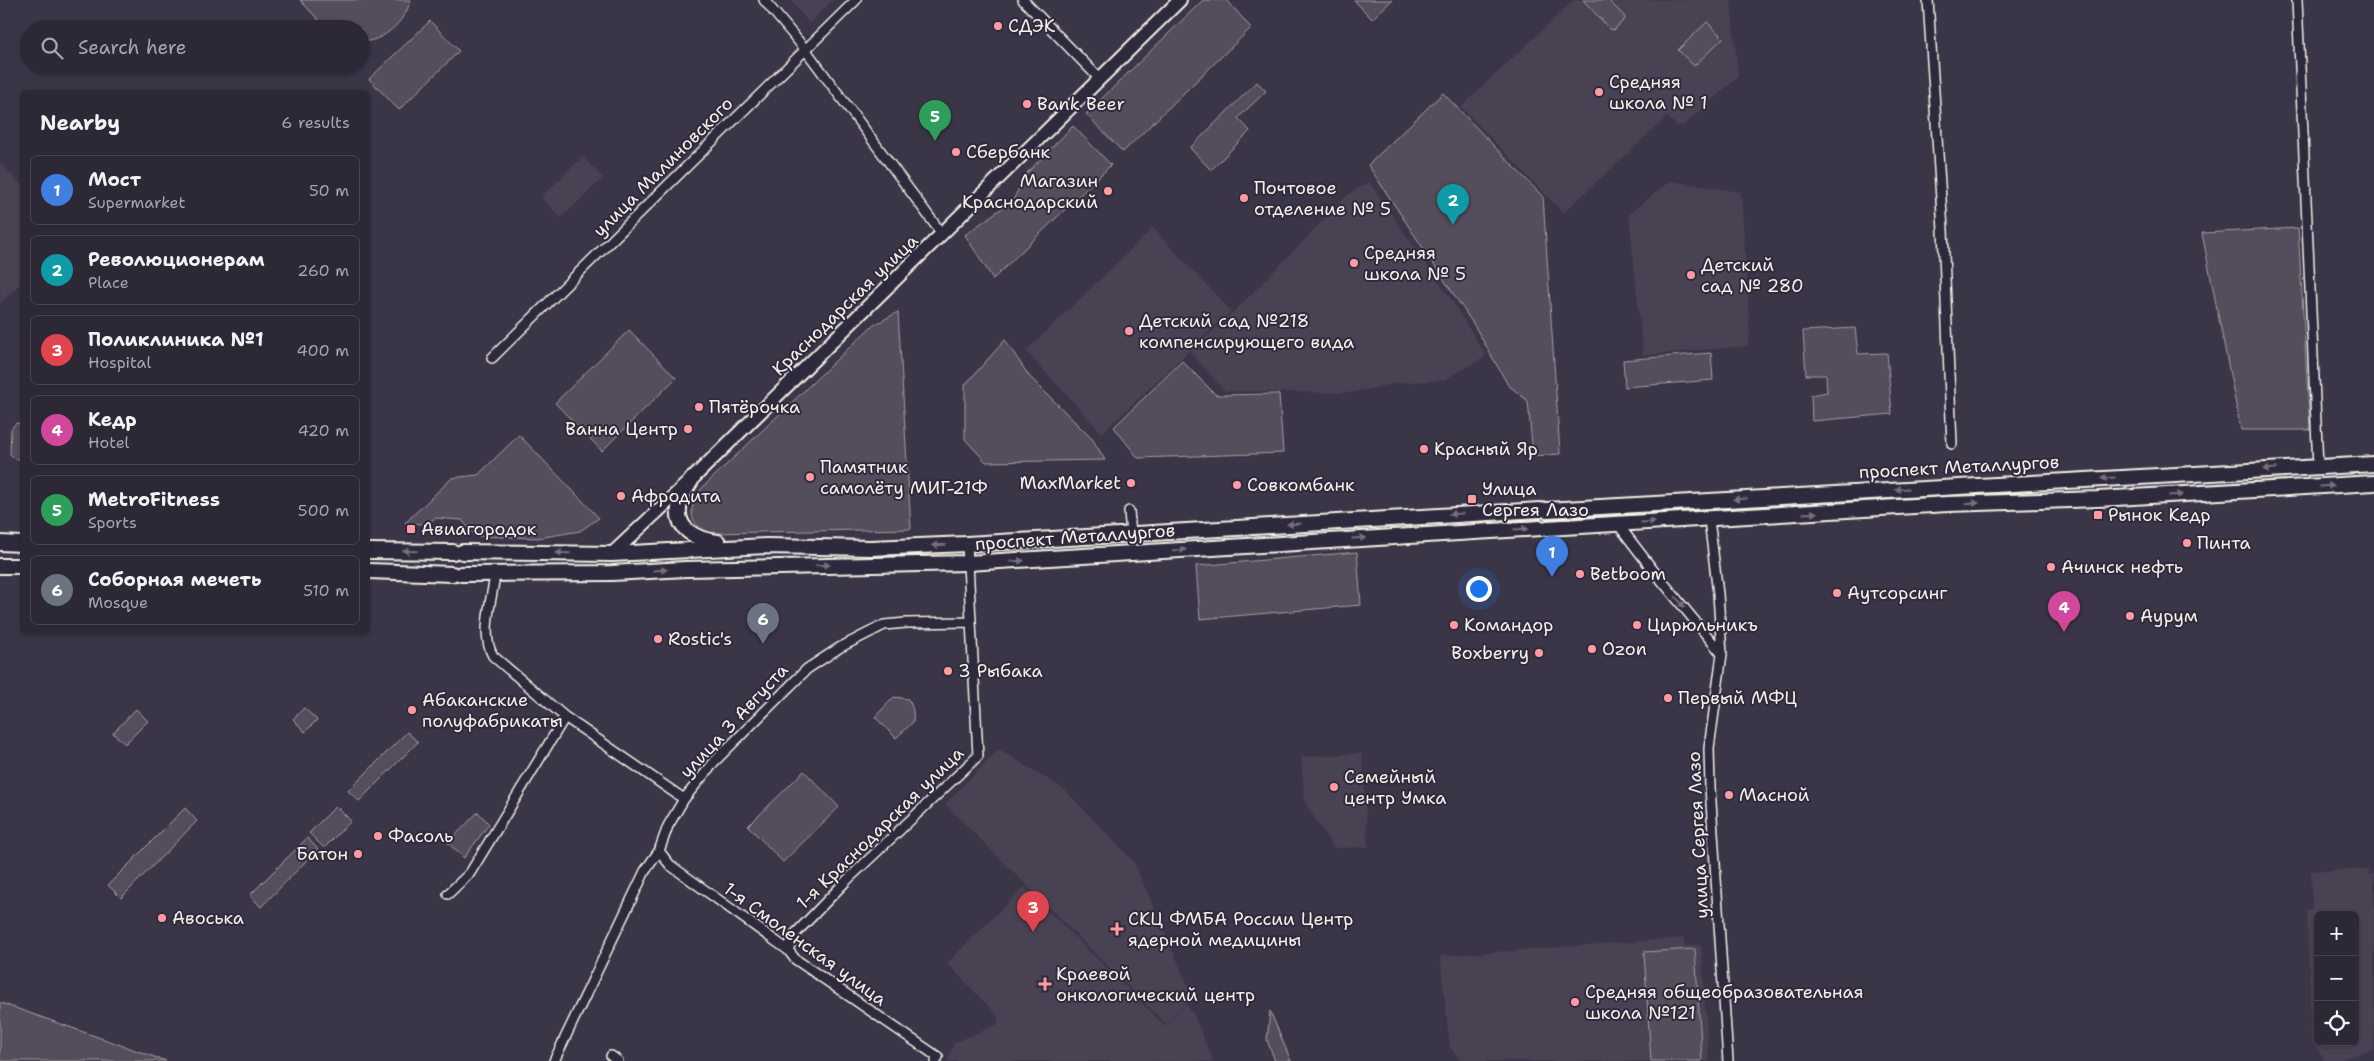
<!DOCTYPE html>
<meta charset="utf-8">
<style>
body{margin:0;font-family:"Shantell Sans",sans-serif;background:#34303d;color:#f1f3f6}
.controls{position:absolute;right:15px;bottom:15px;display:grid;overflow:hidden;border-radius:8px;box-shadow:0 1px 4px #0004}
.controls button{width:45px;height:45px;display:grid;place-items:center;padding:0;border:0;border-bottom:1px solid #484450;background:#2c2835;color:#f1f3f6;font:25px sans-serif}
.you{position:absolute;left:1478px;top:588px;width:18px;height:18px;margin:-12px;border:4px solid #fff;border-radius:50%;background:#1a73e8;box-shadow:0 0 0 8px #1a73e833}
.badge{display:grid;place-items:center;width:32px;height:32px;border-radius:50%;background:#ff9aa2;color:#fff;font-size:16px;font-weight:700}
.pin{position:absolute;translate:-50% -41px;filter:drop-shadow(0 1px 2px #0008)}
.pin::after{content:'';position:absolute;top:26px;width:18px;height:15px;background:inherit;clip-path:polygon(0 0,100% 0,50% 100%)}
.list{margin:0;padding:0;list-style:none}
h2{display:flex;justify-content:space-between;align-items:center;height:65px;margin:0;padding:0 20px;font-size:21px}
h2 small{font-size:16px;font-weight:400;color:#a6a6ad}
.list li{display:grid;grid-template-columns:32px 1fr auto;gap:15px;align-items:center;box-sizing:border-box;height:70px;margin:0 10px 10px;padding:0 10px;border:1px solid #484450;border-radius:8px}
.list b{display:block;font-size:19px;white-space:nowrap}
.list p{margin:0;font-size:16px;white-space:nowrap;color:#a6a6ad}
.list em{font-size:16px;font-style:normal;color:#a6a6ad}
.icon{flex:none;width:28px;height:28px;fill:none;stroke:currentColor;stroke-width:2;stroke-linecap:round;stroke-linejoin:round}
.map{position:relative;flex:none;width:2374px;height:1061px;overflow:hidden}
.search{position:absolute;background:#2c2835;box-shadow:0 1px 4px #0004;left:20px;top:20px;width:350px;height:55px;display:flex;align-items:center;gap:12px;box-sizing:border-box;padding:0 18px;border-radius:28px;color:#a6a6ad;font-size:19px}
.panel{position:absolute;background:#2c2835;box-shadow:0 1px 4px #0004;left:20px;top:90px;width:350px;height:545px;border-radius:8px}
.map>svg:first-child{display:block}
</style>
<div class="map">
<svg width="2374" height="1061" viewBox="0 0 2374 1061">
<rect width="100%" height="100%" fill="#3b3647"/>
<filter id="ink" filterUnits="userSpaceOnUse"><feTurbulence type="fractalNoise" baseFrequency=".02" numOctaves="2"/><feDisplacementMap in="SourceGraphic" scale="10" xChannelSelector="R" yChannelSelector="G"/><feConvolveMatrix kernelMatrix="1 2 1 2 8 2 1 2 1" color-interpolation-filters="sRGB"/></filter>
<g filter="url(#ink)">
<path fill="#484352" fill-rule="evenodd" d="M790,0H833L809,23Z
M1574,0H1731L1738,77L1684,125L1677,126L1667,117L1563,213L1461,107Z
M583,157L603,178L561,218L541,197Z
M0,163L22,186V282L0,304Z
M1670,181L1741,192L1750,336L1747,346L1643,355L1629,214Z
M1369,182L1452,301L1486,356L1444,380L1397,383L1348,393L1225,391L1190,352L1243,303L1349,194Z
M1153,228L1231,311L1102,433L1026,351Z
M999,749L1065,790L1134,862L1193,997L1166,1024L945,804Z
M1362,753L1368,847L1334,848L1305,803L1301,757Z
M2369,870L2368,875H2373L2374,870V1049L2336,1061H2325L2312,1041L2309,1030L2311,1028L2307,911L2312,910L2311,871ZM2318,915H2355V1042H2318Z
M1024,887L1165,1026L1186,1005L1193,1013L1213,1061H948L954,1043L998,1024V1016L947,963Z
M1684,938L1685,946L1701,945L1709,1061H1462L1450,1048L1440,956Z"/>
<path fill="#534e5c" stroke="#a4a0a2" d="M300,0H411C404,22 385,41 361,42V29H327Z
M1203,0H1227L1251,28L1123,152L1086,114Z
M1354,0H1392L1372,19Z
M1583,0H1608L1624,16L1625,19L1614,30L1610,29Z
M430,21L459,51L399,110L369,79Z
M1707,22L1723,38L1694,66L1678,50Z
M1257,82L1266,91L1238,118L1250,131L1211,170L1190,148Z
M1443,93L1543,197L1560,454L1533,456L1528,401L1508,385L1476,328L1368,165Z
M1073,126L1111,165L993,279L965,235L1013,200L1027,173Z
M2298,228L2310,430H2241L2202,233Z
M898,312L911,529L712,533C686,525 688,507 702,488L872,326Z
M1855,328L1858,354L1887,353L1892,414L1812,421L1811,395L1827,392L1826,375H1806L1803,331Z
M629,330L676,378L602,451L555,403Z
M1005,340L1029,376L1093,440L1105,460L986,462L965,439V385Z
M1711,353L1713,380L1625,387L1623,360Z
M1182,361L1216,395L1279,394L1283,453L1138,458L1114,427Z
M16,423L22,424V459H15L10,454L11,429Z
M519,435L599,518L580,531L538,538L475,536L462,520L436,518L424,524L405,523L452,478L478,475Z
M1357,552L1361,605L1200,619L1196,566Z
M894,697L908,699C913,707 914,712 913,722L896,738L875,717Z
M304,708L317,720L305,732L293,719Z
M136,709L148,721L125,744L113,733Z
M407,732L418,742L359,801L348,791Z
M804,771L839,807L783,862L748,826Z
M336,806L351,821L324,848L309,833Z
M185,808L197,821L121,898L108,885Z
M478,812L489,824L464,858L448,843Z
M307,838L318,849L261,907L250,895Z
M1695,949L1702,1061H1651L1644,952Z
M0,1003H1L166,1061H0Z
M1270,1011L1291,1061H1275L1267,1040Z"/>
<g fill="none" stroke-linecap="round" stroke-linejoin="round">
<g stroke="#f4f1e8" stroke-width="12">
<path id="minor" d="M764,0L805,49L942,234
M1023,0L1099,78
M1928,0L1943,230L1952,444
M2297,0L2318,467
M492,358L856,0
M1129,511L1131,535
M1709,519L1718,594L1722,654L1709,748L1710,787L1728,1061
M1617,523L1653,570L1722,654
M495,575C492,599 480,634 493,656L565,717L684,799
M659,851L670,865L788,950L795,959L938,1057L936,1061
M448,894L470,873L565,717
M788,950L794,935L846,881L978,756L967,544
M611,1056L618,1061
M554,1061L645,871L659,851L668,826L684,799L715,761L807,669L839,648L884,625L906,623L970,622"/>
</g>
<g stroke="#f4f1e8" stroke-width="16">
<path id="secondary" d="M612,554L692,479L1180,0"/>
</g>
<g stroke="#f4f1e8" stroke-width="18">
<path id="primary" d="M692,479C688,486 681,495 680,503C673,529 697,540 718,542
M1546,510L2374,464
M1547,528L1948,504L2098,499L2374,483
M0,543L22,544
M368,551L453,552
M462,552L612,554L766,546L871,548L967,544L1540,510
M0,566H22
M368,571L452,574
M461,574L612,573L686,569L968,563L1541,528"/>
</g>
<use href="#minor" stroke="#2f2a3d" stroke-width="9"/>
<use href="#secondary" stroke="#2f2a3d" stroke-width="12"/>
<use href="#primary" stroke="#2f2a3d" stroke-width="14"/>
</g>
<defs><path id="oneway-solid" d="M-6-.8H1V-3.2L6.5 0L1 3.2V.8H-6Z" transform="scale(1.25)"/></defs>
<g fill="#747079">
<use href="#oneway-solid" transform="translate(2270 469) rotate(177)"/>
<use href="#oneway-solid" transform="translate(2108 478) rotate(177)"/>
<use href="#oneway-solid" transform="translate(2327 486) rotate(-4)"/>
<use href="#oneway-solid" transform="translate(1902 489) rotate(176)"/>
<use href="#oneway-solid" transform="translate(2176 495) rotate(-3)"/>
<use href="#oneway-solid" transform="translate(1740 499) rotate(176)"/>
<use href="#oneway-solid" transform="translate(1972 503) rotate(-2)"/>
<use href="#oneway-solid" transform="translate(1810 513) rotate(-3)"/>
<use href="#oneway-solid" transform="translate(1456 514) rotate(177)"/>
<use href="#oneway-solid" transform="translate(1648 522) rotate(-3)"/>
<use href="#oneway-solid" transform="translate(1294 524) rotate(176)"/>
<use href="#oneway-solid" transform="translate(1521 529) rotate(-3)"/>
<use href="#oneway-solid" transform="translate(1359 538) rotate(-4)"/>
<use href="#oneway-solid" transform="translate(939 545) rotate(178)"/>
<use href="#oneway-solid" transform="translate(1179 550) rotate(-4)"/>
<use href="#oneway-solid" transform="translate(410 551) rotate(-179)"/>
<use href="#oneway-solid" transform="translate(563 553) rotate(-179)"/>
<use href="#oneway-solid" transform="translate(1017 561) rotate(-3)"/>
<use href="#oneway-solid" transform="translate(823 565) rotate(-1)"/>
<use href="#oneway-solid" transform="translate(660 570) rotate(-4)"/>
<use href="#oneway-solid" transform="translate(1680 602) rotate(49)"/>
</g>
</g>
<g fill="#ff9aa2" stroke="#2f2a3d" stroke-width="2">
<circle cx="998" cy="26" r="5"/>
<circle cx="1599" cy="92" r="5"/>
<circle cx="1027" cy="104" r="5"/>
<circle cx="956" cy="152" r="5"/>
<circle cx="1108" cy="191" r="5"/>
<circle cx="1244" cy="198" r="5"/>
<circle cx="1354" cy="263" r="5"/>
<circle cx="1691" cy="275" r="5"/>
<circle cx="1129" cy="331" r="5"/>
<circle cx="699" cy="407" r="5"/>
<circle cx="688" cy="429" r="5"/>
<circle cx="1424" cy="449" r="5"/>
<circle cx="810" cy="477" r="5"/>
<circle cx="1131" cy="483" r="5"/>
<circle cx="1237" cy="485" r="5"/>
<circle cx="621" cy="496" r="5"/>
<rect x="1467" y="494" width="10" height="10" rx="2.5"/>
<rect x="2093" y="510" width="10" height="10" rx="2.5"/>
<rect x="406" y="524" width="10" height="10" rx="2.5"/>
<circle cx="2187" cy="543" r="5"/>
<circle cx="2051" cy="567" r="5"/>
<circle cx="1580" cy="574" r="5"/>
<circle cx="1837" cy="593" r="5"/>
<circle cx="2130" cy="616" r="5"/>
<circle cx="1454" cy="625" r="5"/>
<circle cx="1637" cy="625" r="5"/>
<circle cx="658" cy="639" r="5"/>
<circle cx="1592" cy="649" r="5"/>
<circle cx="1539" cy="653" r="5"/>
<circle cx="948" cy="671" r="5"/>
<circle cx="1668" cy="698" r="5"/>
<circle cx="412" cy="710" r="5"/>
<circle cx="1334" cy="787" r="5"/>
<circle cx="1729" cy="795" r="5"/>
<circle cx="378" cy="836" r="5"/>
<circle cx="358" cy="854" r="5"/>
<circle cx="162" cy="918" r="5"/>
<path d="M1114.5 921.5h5v5h5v5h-5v5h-5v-5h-5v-5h5z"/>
<path d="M1042.5 976.5h5v5h5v5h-5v5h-5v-5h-5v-5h5z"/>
<circle cx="1575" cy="1002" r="5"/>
</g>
<g text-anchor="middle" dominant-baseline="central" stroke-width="4" stroke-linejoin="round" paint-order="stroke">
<g font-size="18" fill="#f4f1e8" stroke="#2f2a3d" text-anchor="start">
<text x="1008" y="26">СДЭК</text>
<text x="1609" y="82">Средняя<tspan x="1609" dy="21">школа № 1</tspan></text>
<text x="1037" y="104">Bank Beer</text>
<text x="966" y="152">Сбербанк</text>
<text x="1098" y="181" text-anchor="end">Магазин<tspan x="1098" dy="21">Краснодарский</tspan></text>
<text x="1254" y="188">Почтовое<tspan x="1254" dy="21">отделение № 5</tspan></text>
<text x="1364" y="253">Средняя<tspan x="1364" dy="21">школа № 5</tspan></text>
<text x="1701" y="265">Детский<tspan x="1701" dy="21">сад № 280</tspan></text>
<text x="1139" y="321">Детский сад №218<tspan x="1139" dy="21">компенсирующего вида</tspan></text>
<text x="709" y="407">Пятёрочка</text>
<text x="678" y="429" text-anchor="end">Ванна Центр</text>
<text x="1434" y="449">Красный Яр</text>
<text x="820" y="467">Памятник<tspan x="820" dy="21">самолёту МИГ-21Ф</tspan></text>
<text x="1121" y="483" text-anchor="end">MaxMarket</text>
<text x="1247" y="485">Совкомбанк</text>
<text x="1482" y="489">Улица<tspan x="1482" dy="21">Сергея Лазо</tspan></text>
<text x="631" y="496">Афродита</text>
<text x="2108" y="515">Рынок Кедр</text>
<text x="421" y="529">Авиагородок</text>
<text x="2197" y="543">Пинта</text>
<text x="2061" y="567">Ачинск нефть</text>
<text x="1590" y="574">Betboom</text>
<text x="1847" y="593">Аутсорсинг</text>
<text x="2140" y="616">Аурум</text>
<text x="1464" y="625">Командор</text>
<text x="1647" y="625">Цирюльникъ</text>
<text x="668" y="639">Rostic's</text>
<text x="1602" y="649">Ozon</text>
<text x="1529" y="653" text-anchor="end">Boxberry</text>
<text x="958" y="671">3 Рыбака</text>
<text x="1678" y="698">Первый МФЦ</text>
<text x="422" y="700">Абаканские<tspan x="422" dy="21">полуфабрикаты</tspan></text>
<text x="1344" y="777">Семейный<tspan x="1344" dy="21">центр Умка</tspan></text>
<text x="1739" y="795">Масной</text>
<text x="388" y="836">Фасоль</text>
<text x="348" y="854" text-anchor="end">Батон</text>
<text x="172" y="918">Авоська</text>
<text x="1128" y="919">СКЦ ФМБА России Центр<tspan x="1128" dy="21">ядерной медицины</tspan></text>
<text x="1056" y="974">Краевой<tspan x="1056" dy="21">онкологический центр</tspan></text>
<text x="1585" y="992">Средняя общеобразовательная<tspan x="1585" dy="21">школа №121</tspan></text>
</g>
<g font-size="18" fill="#f4f1e8" stroke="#2f2a3d">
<text transform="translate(663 167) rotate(-45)">улица Малиновского</text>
<text transform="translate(845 305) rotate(-44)">Краснодарская улица</text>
<text transform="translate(1959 467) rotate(-3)">проспект Металлургов</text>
<text transform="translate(1075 537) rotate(-4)">проспект Металлургов</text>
<text transform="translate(734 721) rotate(-47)">улица 3 Августа</text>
<text transform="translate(880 828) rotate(-44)">1-я Краснодарская улица</text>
<text transform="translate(1698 835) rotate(-93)">улица Сергея Лазо</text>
<text transform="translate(805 944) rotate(36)">1-я Смоленская улица</text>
</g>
</g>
</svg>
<div class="controls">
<button>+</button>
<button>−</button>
<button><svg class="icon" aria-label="locate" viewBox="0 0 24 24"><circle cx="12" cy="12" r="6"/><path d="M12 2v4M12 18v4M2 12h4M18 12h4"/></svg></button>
</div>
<div class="you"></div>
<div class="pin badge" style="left:1552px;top:577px;background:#3f7fe0">1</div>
<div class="pin badge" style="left:1453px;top:225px;background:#0f9aa8">2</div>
<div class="pin badge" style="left:1033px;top:932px;background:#e0444e">3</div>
<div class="pin badge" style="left:2064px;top:632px;background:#d1479c">4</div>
<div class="pin badge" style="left:935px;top:141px;background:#2e9e5b">5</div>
<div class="pin badge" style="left:763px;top:644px;background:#6b7280">6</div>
<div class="search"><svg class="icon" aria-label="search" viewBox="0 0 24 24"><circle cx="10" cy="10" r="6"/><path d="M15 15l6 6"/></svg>Search here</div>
<section class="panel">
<h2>Nearby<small>6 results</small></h2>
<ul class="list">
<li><span class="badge" style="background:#3f7fe0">1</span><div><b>Мост</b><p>Supermarket</p></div><em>50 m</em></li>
<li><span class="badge" style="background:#0f9aa8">2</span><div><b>Революционерам</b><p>Place</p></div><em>260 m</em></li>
<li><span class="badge" style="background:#e0444e">3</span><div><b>Поликлиника №1</b><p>Hospital</p></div><em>400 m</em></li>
<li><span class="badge" style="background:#d1479c">4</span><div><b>Кедр</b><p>Hotel</p></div><em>420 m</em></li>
<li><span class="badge" style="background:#2e9e5b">5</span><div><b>MetroFitness</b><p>Sports</p></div><em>500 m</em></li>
<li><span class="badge" style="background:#6b7280">6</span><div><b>Соборная мечеть</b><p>Mosque</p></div><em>510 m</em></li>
</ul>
</section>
</div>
